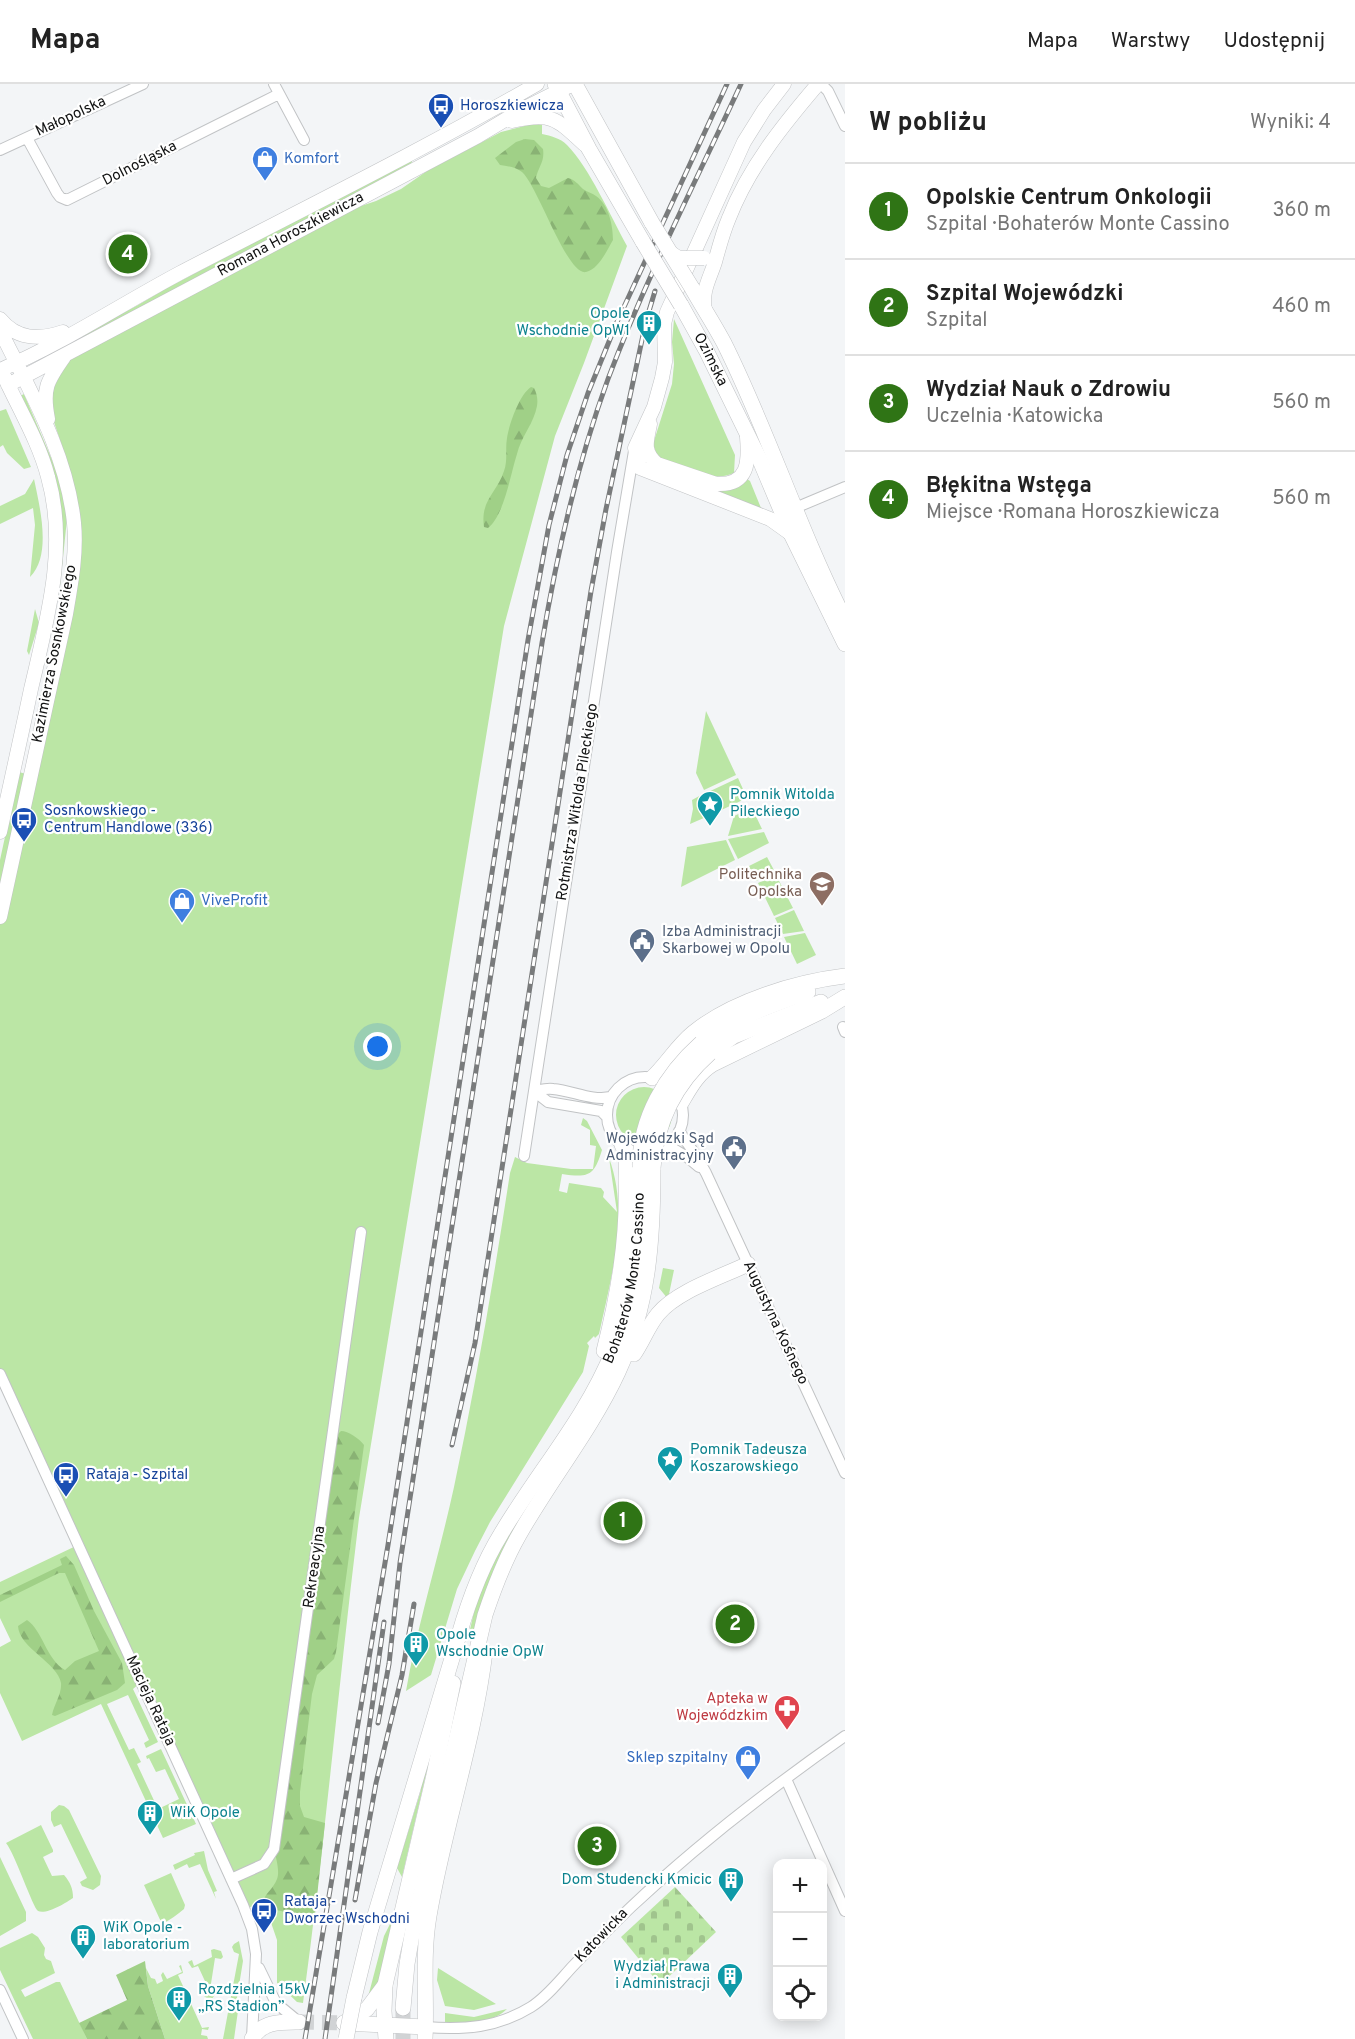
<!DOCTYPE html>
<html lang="pl">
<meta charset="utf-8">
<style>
body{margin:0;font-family:Overpass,sans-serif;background:#f2f2f2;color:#222}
.controls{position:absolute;right:18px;bottom:18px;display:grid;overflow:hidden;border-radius:12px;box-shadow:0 3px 15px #0003}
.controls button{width:54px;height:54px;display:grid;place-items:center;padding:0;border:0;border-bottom:2px solid #e0e0e0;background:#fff;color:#222;font:30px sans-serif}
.you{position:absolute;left:378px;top:963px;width:21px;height:21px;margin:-15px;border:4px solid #fff;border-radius:50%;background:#1a73e8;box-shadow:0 0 0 9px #1a73e833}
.badge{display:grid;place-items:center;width:39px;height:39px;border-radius:50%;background:#2f7415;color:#fff;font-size:20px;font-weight:700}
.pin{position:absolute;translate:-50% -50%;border:3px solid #fff;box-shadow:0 2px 6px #0006}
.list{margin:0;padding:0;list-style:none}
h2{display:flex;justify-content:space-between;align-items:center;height:78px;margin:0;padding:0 24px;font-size:26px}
h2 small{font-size:20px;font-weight:400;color:#767676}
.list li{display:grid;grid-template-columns:39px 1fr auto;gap:18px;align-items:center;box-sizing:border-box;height:96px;padding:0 24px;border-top:2px solid #e0e0e0}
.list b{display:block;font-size:22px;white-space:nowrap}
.list p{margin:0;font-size:20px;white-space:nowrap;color:#767676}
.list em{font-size:20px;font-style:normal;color:#767676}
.icon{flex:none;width:33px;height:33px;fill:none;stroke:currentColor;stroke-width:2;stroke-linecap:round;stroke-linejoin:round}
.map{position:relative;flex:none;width:845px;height:1955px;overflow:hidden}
header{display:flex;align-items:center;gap:36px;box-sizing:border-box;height:84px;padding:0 30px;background:#fff;border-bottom:2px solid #e0e0e0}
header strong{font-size:28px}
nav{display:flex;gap:33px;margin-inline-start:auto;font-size:21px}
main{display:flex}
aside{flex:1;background:#fff}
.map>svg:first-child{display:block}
</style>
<header>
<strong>Mapa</strong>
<nav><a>Mapa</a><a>Warstwy</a><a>Udostępnij</a></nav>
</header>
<main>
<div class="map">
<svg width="845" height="1955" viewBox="0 0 845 1955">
<defs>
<pattern id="forest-firs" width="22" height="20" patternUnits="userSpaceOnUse" patternTransform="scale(1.5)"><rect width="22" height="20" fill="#a0d087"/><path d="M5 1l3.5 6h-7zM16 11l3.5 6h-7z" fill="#89b274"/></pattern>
<pattern id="cemetery-stones" width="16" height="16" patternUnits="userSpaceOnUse" patternTransform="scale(1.5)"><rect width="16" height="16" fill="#bbe6a5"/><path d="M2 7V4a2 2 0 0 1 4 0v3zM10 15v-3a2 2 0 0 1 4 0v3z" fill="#a0c48d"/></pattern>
</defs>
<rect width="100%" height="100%" fill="#f3f5f7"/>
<path fill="#bbe6a5" d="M532,40H542V50C551,52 560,54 567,61C589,83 611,133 627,162L584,279L555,352L504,542L359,1434C339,1596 325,1758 303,1919L297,1918L277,1899V1856L267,1827L243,1821L140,1599L133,1605L158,1658L146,1664L144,1659L149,1656L128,1611L107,1620L129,1666L134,1664L141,1678L137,1680L158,1725L179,1715L165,1685L156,1688L149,1674L147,1675L146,1672L161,1665L196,1740L163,1754L101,1620L22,1657L0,1609V1563L11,1557L0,1534V1498L78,1461L0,1290V833L72,496L64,368L51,329V302L69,275L355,124L376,117L401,105L427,87L501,48Z
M413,75L410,83L40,277L39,274L138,221L167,204Z
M674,235L735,371L734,389C709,400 680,383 657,372L653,360L672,300L674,280L672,258Z
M24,310L61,397L67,435L60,502H57L61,444L20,312Z
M6,325L31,383L24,385L7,369L3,361L0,363V327Z
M34,395C40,424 52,471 30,493L35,441L33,424L0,440V422L25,410Z
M747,395L750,397L761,424L758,425L712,407Z
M35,525L39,539L29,571L27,567Z
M706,627L736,691L704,706L696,689Z
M19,688L26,690L0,806V776Z
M738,694L747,714L715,729L706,709Z
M703,710L713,730L690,740L693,725L692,716Z
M752,724L762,745L728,752L734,732Z
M764,748L769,759L738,775L728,755Z
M726,756L735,776L681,803L687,763Z
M767,773L775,788L756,797L749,782Z
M776,791L793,824L774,832L758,799Z
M794,826L804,847L783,850L775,834Z
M805,849L816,871L797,880L784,853Z
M616 1031a28 28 0 1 1 56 0a28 28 0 1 1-56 0Z
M583,1034L587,1037L602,1066C594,1092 589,1094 562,1090L559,1107L567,1109L569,1099L601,1104L604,1108L603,1113L617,1128L609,1074C630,1130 611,1194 599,1250L595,1254L594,1252L587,1259L589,1262L583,1288L490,1438L475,1467L457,1505L431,1591L406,1607C418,1538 439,1472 454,1403C476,1299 494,1194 510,1089L515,1073L527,1079L571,1085H593L596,1062L590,1061V1046L581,1041Z
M663,1184L674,1186L668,1215L659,1204Z
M567,1366L473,1556L468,1555C473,1533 477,1509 487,1489C509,1444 537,1405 567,1366Z
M439,1635L402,1793L397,1784L421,1706L419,1705Z
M59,1721L64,1722L69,1726L101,1792L100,1801L93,1806L82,1802L80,1798L87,1794L61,1740L54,1743L51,1736V1728Z
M41,1741L53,1766V1768L43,1773L52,1792L64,1791C70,1798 73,1804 73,1814C66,1819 46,1831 38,1827C33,1824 15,1770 6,1759Z
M204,1767L208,1786L217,1807L214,1808L216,1815L200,1780L189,1784L187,1780L175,1786L173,1781L195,1771L194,1769Z
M0,1773L26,1828V1837L0,1852Z
M171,1789L185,1821L184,1825C177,1831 170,1836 162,1840L144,1801Z
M393,1834L378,1900L368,1913L384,1852Z
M32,1849L38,1853L45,1864L44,1871L46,1875L51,1877L55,1889L21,1906L25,1913L56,1898H60L87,1955H33L0,1886V1864Z
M239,1857L243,1877L235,1926L238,1927L234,1955H223L239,1870L234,1868L232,1863L234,1860Z
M214,1865L221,1867L223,1873L221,1875L215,1874L210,1906L216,1907V1909L212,1915H208L204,1912L210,1908L198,1882L192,1884L188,1878L192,1876L194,1882L212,1873L211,1866Z
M181,1881L183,1889L178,1891L202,1944L209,1943L208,1946L202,1945L201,1951L207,1952L208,1955H165L148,1902L146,1884L151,1894L155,1895L157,1900L163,1897L161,1891L163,1888L167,1895L182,1888L179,1882Z
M438,1884L496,1920L474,1926L445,1922L437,1896Z
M507,1925C493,1939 464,1940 445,1939V1929L474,1933Z"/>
<path fill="url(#forest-firs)" d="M525,55L534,56L543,65C545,78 538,83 536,94L541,102L549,104L568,94C575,96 578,100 583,105C587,108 592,109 596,112C609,121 613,142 613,156C607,166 599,185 586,188C567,192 538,102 522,88C516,83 507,82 500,81L495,74L516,58Z
M531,303L534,304C537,310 538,315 537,322C534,339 521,353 517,370C511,388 504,432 488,444L484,443C480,416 497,409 504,387C508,376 505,365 507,354C509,341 519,311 531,303Z
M341,1347C348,1347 360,1355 364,1361L336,1568L334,1575L317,1591L312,1610L300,1708V1722L304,1733L325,1739L315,1831L284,1828C277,1825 271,1828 264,1826C259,1812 273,1807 277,1795C280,1787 276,1774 274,1765L337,1351Z
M66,1472L74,1481L94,1527L122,1579L125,1599L117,1606L55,1632L52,1631C54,1620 62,1610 61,1599C58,1579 19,1564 18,1542L27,1536C43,1547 46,1575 65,1586L75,1577L99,1567L65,1489H59L0,1518V1511L62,1481L60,1475Z
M145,1877L148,1902L165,1955H87L79,1939L127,1916L116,1891Z"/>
<path fill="url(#cemetery-stones)" d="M675,1803L716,1848L660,1901L621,1853Z"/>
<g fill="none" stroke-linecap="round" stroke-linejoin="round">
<path stroke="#d1d3d5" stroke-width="15" stroke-dasharray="15 8" stroke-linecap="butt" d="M403,1924V1955
M299,1938L344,1939"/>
<g stroke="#c1c3c5" stroke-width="12">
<path id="minor" d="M274,0L304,56
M821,0L828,7L845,42
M27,54L57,109L60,113L67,116L279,10
M0,66L143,0
M795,424L845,403
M843,943L845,948
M607 1031a38 38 0 1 1 76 0a38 38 0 1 1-76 0Z
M534,1007L548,1018L601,1027L607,1033
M534,1007C540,1006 547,1004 553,1005C574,1007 591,1017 611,1013
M679,1047L697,1073L706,1089L845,1389
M667,1061L687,1073L699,1083
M524,1072L617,468L634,367
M0,1290L243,1821L252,1845L256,1870L252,1954
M786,1695L845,1827
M231,1795L264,1780L274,1765L361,1148
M259,1884L276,1919L299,1938
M0,1906L23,1955
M425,1943C464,1946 497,1944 531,1923C547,1913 560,1896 573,1882C592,1862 611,1842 631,1823C696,1762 772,1703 845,1652"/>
</g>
<g stroke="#c1c3c5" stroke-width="15">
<path id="tertiary" d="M784,0L764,26L744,58L667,228L664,240L665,278L662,294L654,323L635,364L640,384L770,435L791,450
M512,37C551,28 556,34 584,60
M705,226C701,208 710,194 715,178C719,163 723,148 729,134C749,83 783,41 818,0
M0,235C17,256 39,256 63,248
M0,246C30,307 67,370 74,439C77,469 71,501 66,530L0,833
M0,286C63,259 120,221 180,189C299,127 421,67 537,0
M8,301L478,52L523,25L573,0
M48,335C42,305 47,297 64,273
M650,340C647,357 642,367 657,380L716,400C749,402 749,377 747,353
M0,748C10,701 21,653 31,605C47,536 68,463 48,393C39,358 19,325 4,292"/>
</g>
<g stroke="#c1c3c5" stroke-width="16">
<g id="secondary">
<path d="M555,0L589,65L643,158"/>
<path d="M575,0L652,139"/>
<path d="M692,204C702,222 714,240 724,259C769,349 799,446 845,536"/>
<path id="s1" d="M681,221L706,266L759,374L791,450L845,560"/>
<path d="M701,959C732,934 771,922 808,908"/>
<path d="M710,969L734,952L821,918"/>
<path d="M652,994C667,980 677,962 693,949C732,917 796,898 845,892"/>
<path d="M681,1019C690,1004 697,990 713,980L822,927L845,913"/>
<path d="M604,1267C618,1211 628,1155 626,1097C626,1085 628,1071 622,1061"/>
<path d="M634,1270C643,1257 648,1242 658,1230C677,1207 721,1193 748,1180"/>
<path id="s2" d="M354,1914L370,1848L459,1551C469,1516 482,1481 501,1450C537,1389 586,1334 613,1267C637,1207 640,1147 640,1083"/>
<path d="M403,1924L407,1880L414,1839L485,1531C494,1504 504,1477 519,1451C550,1396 591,1346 618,1288C649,1221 653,1156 653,1084"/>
<path d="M344,1939L425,1943"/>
<path d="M344,1939L367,1925L385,1901"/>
<path d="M252,1955C262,1937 281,1938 299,1938"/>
<path d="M386,1955L384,1927L385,1901L434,1691L453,1599"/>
<path d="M425,1955C427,1914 422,1873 429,1832C444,1743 474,1658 485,1568"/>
</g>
</g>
<use href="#minor" stroke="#fff" stroke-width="10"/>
<use href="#tertiary" stroke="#fff" stroke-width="14"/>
<use href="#secondary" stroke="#fff" stroke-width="15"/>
<g stroke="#797b7c" stroke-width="5">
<path id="rail" d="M452,1361L475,1259L591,507L606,425L646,237L655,207
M378,1639L389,1580L400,1479L542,559C557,469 577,380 608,295C646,194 696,97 741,0
M355,1816L376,1699L402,1591L414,1520
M305,1955L388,1461L528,556L549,441L567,371L588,309L617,238L727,0
M325,1955L384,1538"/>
</g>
<use href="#rail" stroke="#fff" stroke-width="3" stroke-dasharray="9" stroke-linecap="butt"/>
<g stroke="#c1c3c5" stroke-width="15" stroke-linecap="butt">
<path id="tertiary-bridge" d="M671,169L679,174H704"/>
</g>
<g stroke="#c1c3c5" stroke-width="16" stroke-linecap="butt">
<path id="secondary-bridge" d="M652,139L692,204
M643,158L681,221
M640,1083C639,1035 666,990 701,959
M653,1084C656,1038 675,1000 710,969
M346,1955L354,1914"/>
</g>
<use href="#tertiary-bridge" stroke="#fff" stroke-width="14"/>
<use href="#secondary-bridge" stroke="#fff" stroke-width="15"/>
</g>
<defs>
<g id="bus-pin" transform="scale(1.35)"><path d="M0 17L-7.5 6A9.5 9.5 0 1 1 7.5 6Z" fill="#1a4fb4" stroke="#fff"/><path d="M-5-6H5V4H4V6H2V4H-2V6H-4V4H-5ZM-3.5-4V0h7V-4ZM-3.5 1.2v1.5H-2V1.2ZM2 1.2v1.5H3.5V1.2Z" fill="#fff"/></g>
<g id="shop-pin" transform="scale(1.35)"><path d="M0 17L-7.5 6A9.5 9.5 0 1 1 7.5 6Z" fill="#3f7fe0" stroke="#fff"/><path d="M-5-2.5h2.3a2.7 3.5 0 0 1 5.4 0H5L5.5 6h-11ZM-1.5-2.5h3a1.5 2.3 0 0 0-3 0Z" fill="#fff"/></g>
<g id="building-pin" transform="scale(1.35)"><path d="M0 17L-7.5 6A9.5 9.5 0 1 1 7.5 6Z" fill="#0f9aa8" stroke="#fff"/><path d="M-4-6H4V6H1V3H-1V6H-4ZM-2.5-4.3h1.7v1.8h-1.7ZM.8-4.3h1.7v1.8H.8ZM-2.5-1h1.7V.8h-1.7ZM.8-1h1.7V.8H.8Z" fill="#fff"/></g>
<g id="sight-pin" transform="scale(1.35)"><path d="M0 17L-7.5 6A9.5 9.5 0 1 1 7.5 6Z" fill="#0f9aa8" stroke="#fff"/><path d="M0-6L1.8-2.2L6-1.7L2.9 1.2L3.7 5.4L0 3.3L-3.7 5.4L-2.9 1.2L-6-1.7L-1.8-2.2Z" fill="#fff"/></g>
<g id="university-pin" transform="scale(1.35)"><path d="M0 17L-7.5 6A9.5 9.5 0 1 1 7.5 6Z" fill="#8d6e63" stroke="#fff"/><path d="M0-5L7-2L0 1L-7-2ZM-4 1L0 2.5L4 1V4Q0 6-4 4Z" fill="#fff"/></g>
<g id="civic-pin" transform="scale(1.35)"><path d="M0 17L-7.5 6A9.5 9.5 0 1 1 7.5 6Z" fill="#5c6f8a" stroke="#fff"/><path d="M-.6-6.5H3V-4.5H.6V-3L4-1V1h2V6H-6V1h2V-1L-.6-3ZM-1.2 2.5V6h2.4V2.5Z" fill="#fff"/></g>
<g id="pharmacy-pin" transform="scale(1.35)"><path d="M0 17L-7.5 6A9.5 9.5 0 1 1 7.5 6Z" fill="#e0444e" stroke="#fff"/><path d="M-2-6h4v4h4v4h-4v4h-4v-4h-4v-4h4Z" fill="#fff"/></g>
</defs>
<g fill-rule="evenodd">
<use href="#bus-pin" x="441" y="22"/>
<use href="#shop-pin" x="265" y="75"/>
<use href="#building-pin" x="649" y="239"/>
<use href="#sight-pin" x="710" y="720"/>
<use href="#bus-pin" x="24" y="736"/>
<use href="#university-pin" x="822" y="800"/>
<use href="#shop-pin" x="182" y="817"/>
<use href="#civic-pin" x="642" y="857"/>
<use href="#civic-pin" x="734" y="1064"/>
<use href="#sight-pin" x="670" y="1375"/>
<use href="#bus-pin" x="66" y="1391"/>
<use href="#building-pin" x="416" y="1560"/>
<use href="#pharmacy-pin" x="787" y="1624"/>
<use href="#shop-pin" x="748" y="1674"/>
<use href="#building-pin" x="150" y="1729"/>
<use href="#building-pin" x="731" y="1796"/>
<use href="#bus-pin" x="264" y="1827"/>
<use href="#building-pin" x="83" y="1853"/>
<use href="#building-pin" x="730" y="1892"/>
<use href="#building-pin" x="179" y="1915"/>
</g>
<g text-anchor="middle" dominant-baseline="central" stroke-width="4.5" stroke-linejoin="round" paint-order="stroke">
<g font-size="15" fill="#164399" stroke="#fff" text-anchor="start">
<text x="460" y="22">Horoszkiewicza</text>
<text x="44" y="727">Sosnkowskiego -<tspan x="44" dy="17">Centrum Handlowe (336)</tspan></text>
<text x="86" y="1391">Rataja - Szpital</text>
<text x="284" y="1818">Rataja -<tspan x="284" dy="17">Dworzec Wschodni</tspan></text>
</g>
<g font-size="15" fill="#111212" stroke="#fff">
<text transform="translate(71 33) rotate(-25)">Małopolska</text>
<text transform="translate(140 80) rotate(-27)">Dolnośląska</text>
<text transform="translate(291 151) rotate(-28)">Romana Horoszkiewicza</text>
<text stroke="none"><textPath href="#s1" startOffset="62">Ozimska</textPath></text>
<text transform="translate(55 570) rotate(-79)">Kazimierza Sosnkowskiego</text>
<text transform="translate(578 718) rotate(-81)">Rotmistrza Witolda Pileckiego</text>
<text stroke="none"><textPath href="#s2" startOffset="777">Bohaterów Monte Cassino</textPath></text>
<text transform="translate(775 1239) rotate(65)">Augustyna Kośnego</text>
<text transform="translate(315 1483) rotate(-82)">Rekreacyjna</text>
<text transform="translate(150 1617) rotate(65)">Macieja Rataja</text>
<text transform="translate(602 1852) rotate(-46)">Katowicka</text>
</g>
<g font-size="15" fill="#366cbe" stroke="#fff" text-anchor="start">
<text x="284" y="75">Komfort</text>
<text x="201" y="817">ViveProfit</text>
<text x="728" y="1674" text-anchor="end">Sklep szpitalny</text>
</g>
<g font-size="15" fill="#0d838f" stroke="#fff" text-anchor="start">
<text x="630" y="230" text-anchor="end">Opole<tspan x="630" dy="17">Wschodnie OpW1</tspan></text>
<text x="730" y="711">Pomnik Witolda<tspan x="730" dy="17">Pileckiego</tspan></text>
<text x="690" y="1366">Pomnik Tadeusza<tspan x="690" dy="17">Koszarowskiego</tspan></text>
<text x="436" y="1551">Opole<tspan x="436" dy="17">Wschodnie OpW</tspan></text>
<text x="170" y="1729">WiK Opole</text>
<text x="712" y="1796" text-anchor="end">Dom Studencki Kmicic</text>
<text x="103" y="1844">WiK Opole -<tspan x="103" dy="17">laboratorium</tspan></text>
<text x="710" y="1883" text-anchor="end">Wydział Prawa<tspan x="710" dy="17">i Administracji</tspan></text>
<text x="198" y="1906">Rozdzielnia 15kV<tspan x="198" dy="17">„RS Stadion”</tspan></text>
</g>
<g font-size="15" fill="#785e54" stroke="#fff" text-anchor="end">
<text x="802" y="791">Politechnika<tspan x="802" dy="17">Opolska</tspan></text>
</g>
<g font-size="15" fill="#4e5e75" stroke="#fff" text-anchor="start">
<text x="662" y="848">Izba Administracji<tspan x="662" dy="17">Skarbowej w Opolu</tspan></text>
<text x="714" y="1055" text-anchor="end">Wojewódzki Sąd<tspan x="714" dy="17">Administracyjny</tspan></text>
</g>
<g font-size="15" fill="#be3a42" stroke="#fff" text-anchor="end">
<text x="768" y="1615">Apteka w<tspan x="768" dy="17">Wojewódzkim</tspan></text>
</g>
</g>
</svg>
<div class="controls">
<button>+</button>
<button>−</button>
<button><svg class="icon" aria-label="locate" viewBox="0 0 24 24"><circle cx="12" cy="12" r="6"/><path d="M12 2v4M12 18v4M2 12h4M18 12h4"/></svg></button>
</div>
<div class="you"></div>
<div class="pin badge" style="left:623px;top:1437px">1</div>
<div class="pin badge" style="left:735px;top:1540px">2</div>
<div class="pin badge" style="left:597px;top:1762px">3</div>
<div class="pin badge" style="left:128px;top:170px">4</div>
</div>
<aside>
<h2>W pobliżu<small>Wyniki: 4</small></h2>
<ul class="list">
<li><span class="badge">1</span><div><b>Opolskie Centrum Onkologii</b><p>Szpital · Bohaterów Monte Cassino</p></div><em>360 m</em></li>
<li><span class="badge">2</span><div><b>Szpital Wojewódzki</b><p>Szpital</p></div><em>460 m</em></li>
<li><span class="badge">3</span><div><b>Wydział Nauk o Zdrowiu</b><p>Uczelnia · Katowicka</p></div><em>560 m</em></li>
<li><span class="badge">4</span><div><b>Błękitna Wstęga</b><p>Miejsce · Romana Horoszkiewicza</p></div><em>560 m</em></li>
</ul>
</aside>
</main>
